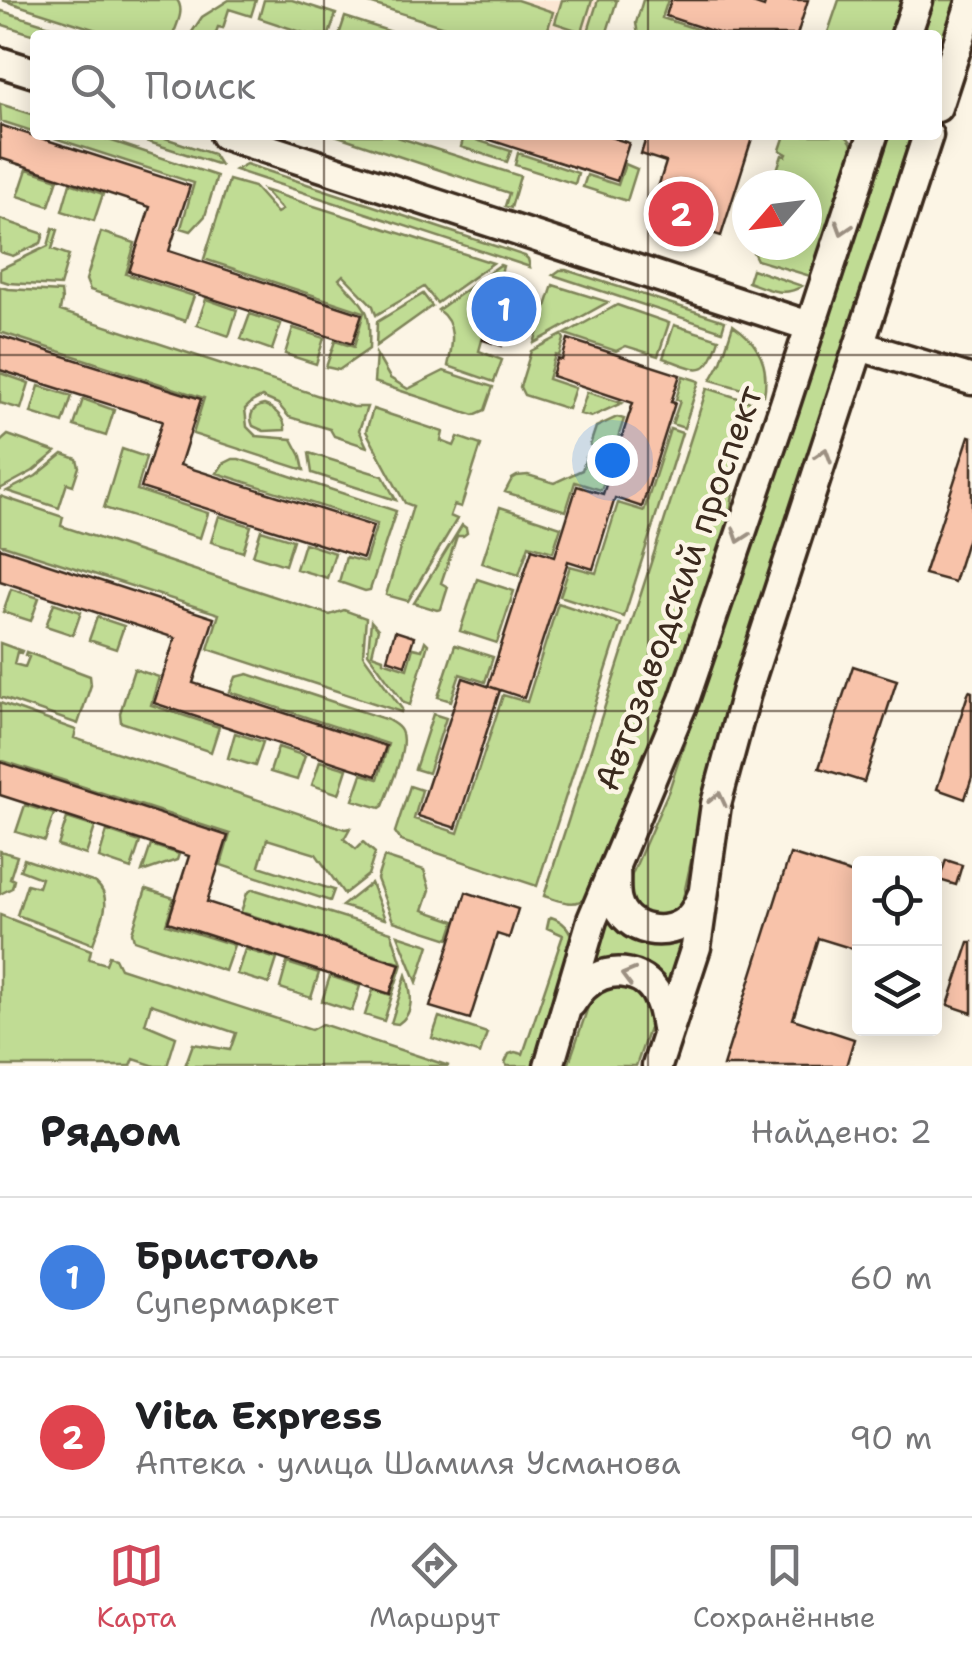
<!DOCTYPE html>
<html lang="ru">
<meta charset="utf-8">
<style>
body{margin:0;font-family:"Shantell Sans",sans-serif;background:#f6f6f6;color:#202124}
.controls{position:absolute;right:30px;bottom:30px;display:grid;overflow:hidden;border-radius:10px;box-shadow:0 5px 25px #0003}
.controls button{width:90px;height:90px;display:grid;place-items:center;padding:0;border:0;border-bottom:2px solid #e0e0e0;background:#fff;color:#202124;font:50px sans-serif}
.compass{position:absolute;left:732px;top:170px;width:90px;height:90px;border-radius:50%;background:#fff;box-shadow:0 5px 25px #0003;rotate:242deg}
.you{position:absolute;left:612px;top:460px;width:35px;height:35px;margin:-25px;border:8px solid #fff;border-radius:50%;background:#1a73e8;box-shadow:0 0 0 15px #1a73e833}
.badge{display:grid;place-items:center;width:65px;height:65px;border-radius:50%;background:#d1495b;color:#fff;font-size:32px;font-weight:700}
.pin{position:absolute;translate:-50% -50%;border:5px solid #fff;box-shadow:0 2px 10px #0006}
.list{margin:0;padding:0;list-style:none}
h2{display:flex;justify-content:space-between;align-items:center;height:130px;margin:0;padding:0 40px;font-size:42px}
h2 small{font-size:32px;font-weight:400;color:#757577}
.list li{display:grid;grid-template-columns:65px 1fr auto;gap:30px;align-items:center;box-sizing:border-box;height:160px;padding:0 40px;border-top:2px solid #e0e0e0}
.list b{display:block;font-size:38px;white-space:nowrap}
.list p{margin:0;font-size:32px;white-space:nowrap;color:#757577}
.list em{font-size:32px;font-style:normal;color:#757577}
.icon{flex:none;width:55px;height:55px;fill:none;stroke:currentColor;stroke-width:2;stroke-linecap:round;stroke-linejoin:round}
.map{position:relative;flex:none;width:972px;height:1066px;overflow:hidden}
.search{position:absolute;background:#fff;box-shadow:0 5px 25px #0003;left:30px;right:30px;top:30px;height:110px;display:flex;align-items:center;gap:25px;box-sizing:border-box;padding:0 35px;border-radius:10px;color:#757577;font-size:38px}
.sheet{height:450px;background:#fff}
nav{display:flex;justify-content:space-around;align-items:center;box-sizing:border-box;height:140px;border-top:2px solid #e0e0e0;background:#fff;font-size:28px;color:#757577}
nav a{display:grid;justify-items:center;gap:5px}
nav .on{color:#d1495b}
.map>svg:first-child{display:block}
</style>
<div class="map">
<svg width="972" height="1066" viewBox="0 0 972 1066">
<rect width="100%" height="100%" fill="#fcf5e5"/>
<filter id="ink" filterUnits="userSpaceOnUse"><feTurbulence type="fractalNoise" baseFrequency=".01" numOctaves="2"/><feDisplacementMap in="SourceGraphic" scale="20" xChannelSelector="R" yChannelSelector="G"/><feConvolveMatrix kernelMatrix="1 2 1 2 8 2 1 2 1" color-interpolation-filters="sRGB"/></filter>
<g filter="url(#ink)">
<path fill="#fbe6d3" d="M461,0H598L587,35H566Z"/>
<path fill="#c0dc94" stroke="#7e8359" stroke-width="2.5" d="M2,0H177C185,10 177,24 173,35H112Z
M229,0H256L251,16L229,9L223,28L218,27L215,35H190L202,17Z
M264,0H292L336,14L329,35H310L259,18Z
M360,0H517L553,12L548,29L566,35H469Z
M562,0H592L582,32L555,23Z
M598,0H617L606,35H587Z
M643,0H668L662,18L715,35H638L636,23Z
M839,0H905L893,35H827Z
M929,0H960L937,71V35H917Z
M2,11L79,35H35L0,24V13Z
M345,17L401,35H339Z
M0,104L35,115V132L1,121Z
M45,135H94L217,176L205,216L191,231L181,228L194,183Z
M127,135H156L213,154L220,165Z
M335,135H391L520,176L511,208L505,206L509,193Z
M785,135H844C852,140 853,146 853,154L810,276L757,260L752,250L754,245H807V185H772L774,179L778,181L779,178L775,176L782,155L786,156L787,154L780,150Z
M885,135H916L707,787L682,903L676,913L656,922L633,910L626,888L669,790Z
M464,136L511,151L507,162L461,147Z
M518,153L578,173L575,184L515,165Z
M246,164L525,256L528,259L530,267L235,170Z
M625,164L637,169L627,201L583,187L587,175L618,185Z
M27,169L58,179L49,206L18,196Z
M229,180L254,187L277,213L282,210L264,190L493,263L437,303L424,287L376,315L373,306L343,275L339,279C367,310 371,306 369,349L339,370L326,367L335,341L354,347L364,312L204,259Z
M70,183L103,194L94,221L62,211Z
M0,219L44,234L41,243L13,256L0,252Z
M53,228L58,230L52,249L69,255L60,286L9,283L0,280V269L48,246Z
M101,232L135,243L126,274L194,296L185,321L90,290L86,280Z
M500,265L503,266L479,351L502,360L494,382L448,366C453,344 457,324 438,310Z
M752,269L802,286C784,298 767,289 748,282Z
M560,270H566L725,321L722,331L553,275Z
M553,285L608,302L534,343Z
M0,287L8,289L61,292L62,300L60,311L353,407H367L359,430L367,447L334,436L330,429L289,417L278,404L262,397L252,402L245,409L247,427L256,436L292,439L301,456L304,470L193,434L204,398L0,332Z
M423,294L432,306L376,346L377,322Z
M206,299L237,310L229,336L197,325Z
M617,305L669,323L658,356L626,346L616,351L565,334Z
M250,314L281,324L272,350L241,339Z
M674,325L719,339C706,381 698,369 663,358Z
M733,325C758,342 770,364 764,395L711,380L721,362Z
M293,328L324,338L316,364L285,354Z
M562,335L564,339L559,356L555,355L548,379L575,388L568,409L524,395L520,387L531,351Z
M376,354L390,378L408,389L444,371L493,387L485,410L474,415L374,382Z
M0,373L29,383L21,409L0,403Z
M683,376L699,381L684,428L672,424L680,401L676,399Z
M39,386L72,396L63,423L31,413Z
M707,388L751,402L742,434L733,431L726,454L735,457L725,490L733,493L728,532L676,683L590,895C575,909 561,901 544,896Z
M587,392L622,403L591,417L580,414Z
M83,399L114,410L106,436L74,426Z
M264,405C274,408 286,419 285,430L264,431L253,426C248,415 253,407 264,405Z
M373,409L443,432L441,441L454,446L458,437L481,445L461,507L454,505L450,516L457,519L408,601L386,595L413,506L405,503L366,431Z
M617,417L624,419L613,453L590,445L596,427Z
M670,429L682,433L624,617L560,596L570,566L596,573L618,503L644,511Z
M8,435L56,452L33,471L0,489V442Z
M122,449L146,457L137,490L208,513L200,538L104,508Z
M309,453L383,476L396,500L312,473Z
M63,454L77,459L79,467L73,485L67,483L59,508L7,491L36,476Z
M586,457L610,465L601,490L575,482L566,511L505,492L512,479L517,476L528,475L554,483L582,470Z
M233,459H239L396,511L370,590L365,591L339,582L346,557L365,562L377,524L217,473L223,464Z
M0,496L63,517L61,526L95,537L330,615L344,610L366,618L363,655L402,709L401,712L208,649L219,614L0,544Z
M500,507L561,527L553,552L529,545L519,575L482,563Z
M219,516L251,526L243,552L211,542Z
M462,525L466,528L467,533L463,536H457L441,583L448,587L441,609L437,610L414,603Z
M261,530L293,540L285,565L253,555Z
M304,543L335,553L327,578L296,569Z
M477,579L514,591L497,643L460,631Z
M11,589L39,598L31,621L3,612Z
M54,603L81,612L73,635L46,626Z
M558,603L621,624L537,886L401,841L395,832L410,786L422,790L414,819L458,833L503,695L527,702Z
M97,617L124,626L116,649L89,640Z
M371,621L378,629L372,654L383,658V661L407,669L413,648L422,650L425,641L428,644L410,705L404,703L368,653Z
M0,643L22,651L21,653L17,652L14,664L25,667L29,657L25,655L26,652L90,676L91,685L78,724L0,697Z
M455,645L493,657L485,682L460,674L451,701L438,697Z
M134,669L159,677L151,705L219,727L211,752L121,722L120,713Z
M248,674L388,720C394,724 398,725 401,731C409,746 389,790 383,806L380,808L353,800L362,774L378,779L388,744L230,692L236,677Z
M0,703L76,730L74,738L345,829L350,828L344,839L356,849L363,842L375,853L368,875L344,894L316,854L267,839L259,866L334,890L330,901L221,865L230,834L0,760Z
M433,714L446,718L428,773L415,769Z
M235,733L263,742L255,766L228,758Z
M278,747L305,756L297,780L270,772Z
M320,761L347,769L339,794L312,785Z
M25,805L54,814L45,841L16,832Z
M67,818L95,827L86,855L58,846Z
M107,831L140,842L131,869L99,858Z
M151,845L179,854L177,860L142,872Z
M0,851L17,856L10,878L14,880L12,888L0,894Z
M384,857L424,870L430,890L423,910L455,921L449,939L393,921L377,879Z
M24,859L96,883C115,900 100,923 93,944L17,915L27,884L38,887L41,878L20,870Z
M371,883L385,919L342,906Z
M146,889L174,898L166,924L234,945L225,971L134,940L132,932Z
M253,889L391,932L402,964L384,1021L365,1015L373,990L391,995L400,963L241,912L247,893Z
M608,914C635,941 646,948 686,940L669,995L587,971Z
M0,915L91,950L89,959L106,964L109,956L115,958L120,968L311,1030L322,1024L449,1066H185L193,1044L230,1050L236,1033L151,1004L145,1024L176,1037L167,1066H155L134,1059L131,1066H0Z
M551,917C563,921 571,930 573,942L536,1063L533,1066H507L505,1063L509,1054L515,1052L523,1054L563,935L547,928L549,919Z
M398,935L429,945L417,982Z
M245,949L277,959L269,984L237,974Z
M287,963L319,973L311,998L280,988Z
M406,975C412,992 415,1013 398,1024L391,1023Z
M330,976L360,986L352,1011L322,1001Z
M624,981L648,1000L652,1020L636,1066H568L590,1001L596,992Z
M439,1017L487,1033L480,1054L432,1038Z"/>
<path fill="#f8c3aa" stroke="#3b2a1e" stroke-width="2.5" d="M671,0H744L764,7L766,0H808L797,35H724L666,16Z
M0,125L190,186L169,251L362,314L352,344L129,272L150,207L0,158Z
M485,135H604L629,143L617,181L484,138Z
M647,135H753L721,236L650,213L666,162L641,154Z
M499,288L518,294L502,346L483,340Z
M0,336L201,399L180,465L373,526L363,558L141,488L162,421L0,370Z
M568,339L680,375L671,402L675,403L642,507L615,498L593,569L568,561L524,698L488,686L532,549L555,556L577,486L603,494L633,403L552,376L557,359L562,360Z
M969,436L972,437V525L954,582L924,574Z
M0,548L214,618L193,683L386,746L376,776L154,703L175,638L0,581Z
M395,631L414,637L405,665L387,659Z
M853,666L897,680L864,782L819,768Z
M463,678L500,690L456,828L418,816Z
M969,691L972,692V777L965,799L937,789Z
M0,762L228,836L207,902L400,964L390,994L168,922L189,856L0,795Z
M790,854L860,876V951L818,938L793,1019L854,1039L846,1066H723Z
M946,860L962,865L956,885L939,880Z
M466,892L518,909L509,938L497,934L470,1019L430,1007Z
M969,942H972V1013L948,1005Z"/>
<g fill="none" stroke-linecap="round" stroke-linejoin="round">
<g stroke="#3b2a1e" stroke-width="35">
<path id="minor" d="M906,35L918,0
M0,62L35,73
M937,107L972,0
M225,135L809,326
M860,346L972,380
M615,869C616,879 614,891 617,901C625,932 669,940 690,917C695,912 699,903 702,896
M571,1003C576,996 580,989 587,984C611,964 649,970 660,1002C664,1011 665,1023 667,1034
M549,1066L592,920L684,700L784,407L873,135
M657,1066L696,947L716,804L747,689L928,135"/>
</g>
<use href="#minor" stroke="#fcf5e5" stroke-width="28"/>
</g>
<defs><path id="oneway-chevron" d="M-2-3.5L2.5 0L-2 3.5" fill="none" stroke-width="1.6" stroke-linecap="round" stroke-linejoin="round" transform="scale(2.5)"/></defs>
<g stroke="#9c9082">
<use href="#oneway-chevron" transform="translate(843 228) rotate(108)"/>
<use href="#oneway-chevron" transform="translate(824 455) rotate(-72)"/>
<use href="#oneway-chevron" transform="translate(740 536) rotate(109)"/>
<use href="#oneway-chevron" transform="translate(718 799) rotate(-77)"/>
<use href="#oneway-chevron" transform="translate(628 976) rotate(-165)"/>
</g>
</g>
<path fill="none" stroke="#3b2a1e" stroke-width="2.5" stroke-opacity="0.55" d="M324,0V35M648,0V35M324,135V1066M648,135V1066M0,355H972M0,711H972"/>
<g text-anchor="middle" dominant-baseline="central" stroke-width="9" stroke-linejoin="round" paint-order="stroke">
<g font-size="35" fill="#3b2a1e" stroke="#fcf5e5">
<text transform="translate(678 588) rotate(-70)">Автозаводский проспект</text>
</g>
</g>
</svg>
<div class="controls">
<button><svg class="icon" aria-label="locate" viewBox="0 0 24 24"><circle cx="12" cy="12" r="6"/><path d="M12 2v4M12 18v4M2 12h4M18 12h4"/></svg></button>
<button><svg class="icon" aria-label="layers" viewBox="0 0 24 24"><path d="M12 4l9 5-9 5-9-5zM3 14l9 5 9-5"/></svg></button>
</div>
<svg class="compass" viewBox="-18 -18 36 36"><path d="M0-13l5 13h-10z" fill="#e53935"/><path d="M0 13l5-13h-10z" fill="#757577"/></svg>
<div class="you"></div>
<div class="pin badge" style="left:504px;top:309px;background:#3f7fe0">1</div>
<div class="pin badge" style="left:681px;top:214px;background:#e0444e">2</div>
<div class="search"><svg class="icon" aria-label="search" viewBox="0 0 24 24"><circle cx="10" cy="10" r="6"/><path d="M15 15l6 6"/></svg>Поиск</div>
</div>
<section class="sheet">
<h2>Рядом<small>Найдено: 2</small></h2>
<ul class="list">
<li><span class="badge" style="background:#3f7fe0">1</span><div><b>Бристоль</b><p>Супермаркет</p></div><em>60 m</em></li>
<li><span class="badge" style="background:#e0444e">2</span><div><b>Vita Express</b><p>Аптека · улица Шамиля Усманова</p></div><em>90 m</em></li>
</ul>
</section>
<nav>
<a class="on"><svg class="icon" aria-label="map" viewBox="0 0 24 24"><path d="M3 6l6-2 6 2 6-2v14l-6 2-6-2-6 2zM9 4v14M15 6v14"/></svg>Карта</a>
<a><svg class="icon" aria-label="directions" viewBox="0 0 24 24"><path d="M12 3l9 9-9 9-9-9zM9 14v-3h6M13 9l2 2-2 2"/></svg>Маршрут</a>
<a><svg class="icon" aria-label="saved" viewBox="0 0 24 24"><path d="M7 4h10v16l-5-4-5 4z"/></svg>Сохранённые</a>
</nav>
